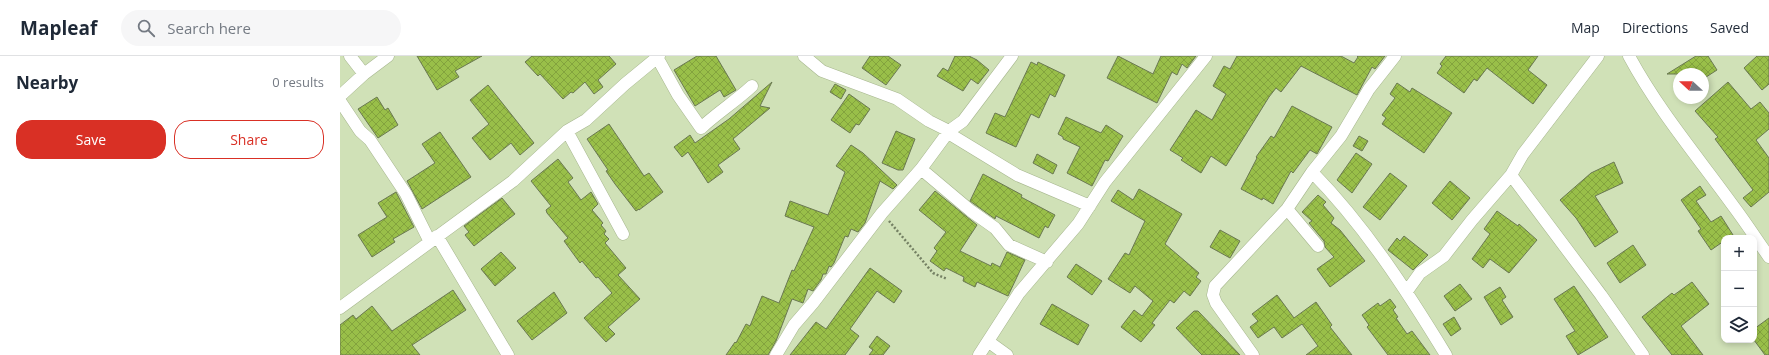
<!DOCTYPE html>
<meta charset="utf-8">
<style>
body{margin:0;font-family:"Open Sans",sans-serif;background:#f6f6f7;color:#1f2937}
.controls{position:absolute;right:12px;bottom:12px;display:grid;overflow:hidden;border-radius:8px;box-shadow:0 2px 6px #0003}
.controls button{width:36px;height:36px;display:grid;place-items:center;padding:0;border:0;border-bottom:1px solid #e0e1e3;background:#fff;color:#1f2937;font:20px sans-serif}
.compass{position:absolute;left:1333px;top:12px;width:36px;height:36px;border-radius:50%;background:#fff;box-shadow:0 2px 6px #0003;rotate:291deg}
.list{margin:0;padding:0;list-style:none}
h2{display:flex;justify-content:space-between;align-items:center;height:52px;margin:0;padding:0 16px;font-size:17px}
h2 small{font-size:13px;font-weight:400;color:#747a83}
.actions{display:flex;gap:8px;padding:12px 16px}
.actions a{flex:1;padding:9px 0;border:1px solid #d93025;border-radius:16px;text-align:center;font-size:14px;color:#d93025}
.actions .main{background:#d93025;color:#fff}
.icon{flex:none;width:22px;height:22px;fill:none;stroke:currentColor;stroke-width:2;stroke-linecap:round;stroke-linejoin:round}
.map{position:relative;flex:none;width:1429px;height:299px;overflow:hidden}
header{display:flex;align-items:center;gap:24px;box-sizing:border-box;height:56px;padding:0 20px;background:#fff;border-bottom:1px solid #e0e1e3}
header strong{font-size:19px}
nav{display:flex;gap:22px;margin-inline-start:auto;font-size:14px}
.search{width:280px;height:36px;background:#f6f6f7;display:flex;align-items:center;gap:10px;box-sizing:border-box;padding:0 14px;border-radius:22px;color:#747a83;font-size:15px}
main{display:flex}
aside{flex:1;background:#fff}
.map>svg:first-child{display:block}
</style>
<header>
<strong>Mapleaf</strong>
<div class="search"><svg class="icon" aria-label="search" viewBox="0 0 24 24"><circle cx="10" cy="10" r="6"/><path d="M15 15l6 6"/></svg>Search here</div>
<nav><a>Map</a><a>Directions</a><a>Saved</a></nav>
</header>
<main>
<aside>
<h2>Nearby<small>0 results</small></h2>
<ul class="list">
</ul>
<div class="actions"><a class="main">Save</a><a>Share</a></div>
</aside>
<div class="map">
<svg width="1429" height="299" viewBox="0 0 1429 299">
<defs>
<pattern id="building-cross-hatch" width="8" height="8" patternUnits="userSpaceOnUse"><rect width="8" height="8" fill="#99bf49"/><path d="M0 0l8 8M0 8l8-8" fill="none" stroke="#83a33e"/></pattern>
</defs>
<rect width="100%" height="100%" fill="#d0e1b7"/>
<path fill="url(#building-cross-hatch)" stroke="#6a7852" d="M77,0H142L115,15L119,21L97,34Z
M192,0H269L276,8L258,24L263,31L254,38L245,26L233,37L231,36L223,43L200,18L198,20L185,6Z
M357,0H376L396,34L384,41L380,34L355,50L334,14Z
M530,0H548L561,9L546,29L522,12Z
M615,0H629L637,4L649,14L638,28L631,23L623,35L597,20L603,12L608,15Z
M778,0L813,18L821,0H856L847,12L842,8L837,19L832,16L817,47L767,22Z
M897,0H1001L1014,7L1018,1L1017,0H1045L1035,13L1032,11L1017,39L961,10L941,36L936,32L929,41L886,110L871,100L861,117L841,104L843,102L830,94L856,54L872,64L886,38L873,30L884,10L890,13Z
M1106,0H1198L1188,14L1207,29L1193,48L1147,12L1137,25L1134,23L1124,37L1097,17L1102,10L1100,8Z
M1356,0H1368L1377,14L1363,23V18H1327Z
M1417,0H1429V28L1422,34L1404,12Z
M691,6L697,9L698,6L725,19L715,41L710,38L699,62L691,58L676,91L646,77L655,57L665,61Z
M432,26L420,50L430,52L393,83L400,93L378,109L383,116L368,127L348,96L342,101L334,91L350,79L355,87L389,63Z
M1388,26L1411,53L1420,46L1429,57V73L1416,84L1429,102V136L1411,151L1403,142L1413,134L1375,83L1378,81L1355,55Z
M1057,27L1070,36L1072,32L1112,57L1084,97L1042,68L1046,62L1042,59L1055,42L1050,38Z
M495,28L506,34L501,43L490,36Z
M148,29L194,87L180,99L171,87L150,104L132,82L149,68L130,44Z
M509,38L530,53L519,69L516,68L510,77L491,64Z
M37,41L45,54L48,52L58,69L38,82L18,53Z
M952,50L992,71L977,98L970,94L953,117L951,115L933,148L923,142L922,144L901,133L917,102L916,101L931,80L934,82Z
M726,61L761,77L766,69L783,80L768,105L765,104L752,130L727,117L740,91L723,83V81L718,78Z
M269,68L304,120L309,117L323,136L299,154V153L296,155L275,128L266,115L268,114L247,83Z
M556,75L575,83L563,114H558L542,107Z
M100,76L131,121L82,153L67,125L95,107L82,88Z
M1019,80L1028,85L1022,95L1013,90Z
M511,89L523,97L557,129L553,133L540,125L525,167L518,176L511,173L508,181L505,180L494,207L491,211L489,210L486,218H483L481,224L473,235L468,233L463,247L452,243L436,285L428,299H386L395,286L396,287L406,268L410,270L422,240L439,247L452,214L454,215L474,171L445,160L450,145L488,159L505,116L496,110Z
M1016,97L1032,108L1012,137L997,124Z
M697,98L717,109L713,118L693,107Z
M218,103L233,122L228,126L241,144L251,136L258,148L252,154L263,167L261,169L266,175L264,178L269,183L265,187L286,212L278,219L300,243L268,271L275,278L266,286L244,262L272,237L258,221L256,222L242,205L240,207L224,185L228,182L207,157L206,154L211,150L191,125Z
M1274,106L1283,127L1255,140L1278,176L1255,191L1236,162L1220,144L1251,117Z
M1050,117L1067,130L1040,164L1023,151Z
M643,118L682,139L681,141L715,159L708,172L705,170L699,182L656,160L655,163L630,145Z
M1110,125L1130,142L1112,164L1092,147Z
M1360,130L1366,139L1356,145L1371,166L1381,160L1393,179L1389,182H1384V185L1371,194L1358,175L1361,173L1341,144Z
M799,133L842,158L825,188L859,217L856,221L861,225L850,240L844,235L834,247L830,244L812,267L815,269L801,286L781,271L794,254L802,260L813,245L795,230L790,237L768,223L785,197L789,199L805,165L771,145L778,134L793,144Z
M595,135L637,169L620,195L651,210L652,207L660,211L667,196L685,204L668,240L637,226L635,231L623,225L624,221L606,212L604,215L590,205L597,195L594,192L606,176L579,154Z
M56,136L74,171L53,183L55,186L32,201L18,179L47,161L38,147Z
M978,139L986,146L983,149L994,162L991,167L1000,174L1025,205L990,231L977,213L994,201L985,191L984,185L969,167L972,165L962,156Z
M162,142L175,158L134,190L125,179L129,176L124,170Z
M1157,155L1178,170L1179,168L1197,184L1169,217L1150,203L1143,212L1132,203L1150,178L1144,173Z
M880,174L900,185L890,202L870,191Z
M1064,180L1088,199L1073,214L1048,194L1057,182L1060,185Z
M1293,189L1306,209L1280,227L1267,207Z
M161,196L176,212L155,230L141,213Z
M736,208L762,225L752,239L727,221Z
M530,212L562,235L554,247L537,235L510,273L519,280L505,299H450L476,266L486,273Z
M1352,226L1369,248L1341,270L1363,299H1332L1302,261L1332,237L1334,239Z
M1120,228L1132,243L1115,255L1104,240Z
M1234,230L1268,281L1238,299L1226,280L1235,275L1214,243Z
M1160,231L1166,241L1162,244L1173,261L1161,269L1144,241Z
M113,234L126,254L72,289L80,299H0V269L13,259L16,263L32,250L52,275Z
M214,236L227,257L192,284L177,265Z
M937,239L954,262L976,246L992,269L990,271L1012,299H966L978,290L962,268L942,282L934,271L918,282L910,271L918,265L912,258Z
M1050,243L1056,251L1053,254L1058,261L1056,262L1067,278L1072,275L1090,299H1048L1027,271L1029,269L1022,259L1038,247L1040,250Z
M712,248L749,269L738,289L700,268Z
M854,255H858L900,299H862L836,272Z
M1114,261L1121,273L1111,280L1103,268Z
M1429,262V299H1425L1414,284V273Z
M537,280L550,290L543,299H529L533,294L529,291Z"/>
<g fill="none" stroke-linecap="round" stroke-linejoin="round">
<g stroke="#a6b68e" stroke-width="13">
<path id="street" d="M10,0L24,18
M464,0L482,15L557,43L589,65L609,75L613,80L677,119L750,150
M1289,0C1318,54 1358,101 1394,151C1406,167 1417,184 1429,201
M317,1L338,39L361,72C377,57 396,45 412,30
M0,40L24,18L48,0
M0,45L20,75L30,84L66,138L90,186
M227,75L283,178
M581,113L631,155L655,172L669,189L707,206
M972,116C1025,170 1067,235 1106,299
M1171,119L1261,239L1303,299
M947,153L978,190
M97,180L168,299
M1067,235L1080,217L1104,200L1132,164L1171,119L1183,98L1258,0
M0,252L173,125L227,75L246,64L285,28L319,0
M649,286L667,299
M436,299L454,269L473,247L542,157L581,113L609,75L623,65L672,0
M639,299L679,237L738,168L765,126L866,0
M913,299L876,247L873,239L875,230L947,153L972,116L1001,80L1029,33L1055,0"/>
</g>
<path stroke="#748063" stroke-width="2.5" stroke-dasharray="2 2" stroke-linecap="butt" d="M549,165L593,217L607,223"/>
<use href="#street" stroke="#fff" stroke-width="12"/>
</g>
</svg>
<div class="controls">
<button>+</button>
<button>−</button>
<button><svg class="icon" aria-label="layers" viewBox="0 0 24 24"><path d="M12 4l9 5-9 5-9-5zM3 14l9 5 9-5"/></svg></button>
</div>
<svg class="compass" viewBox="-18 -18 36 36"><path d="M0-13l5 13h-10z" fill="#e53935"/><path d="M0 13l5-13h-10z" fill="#747a83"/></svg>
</div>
</main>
